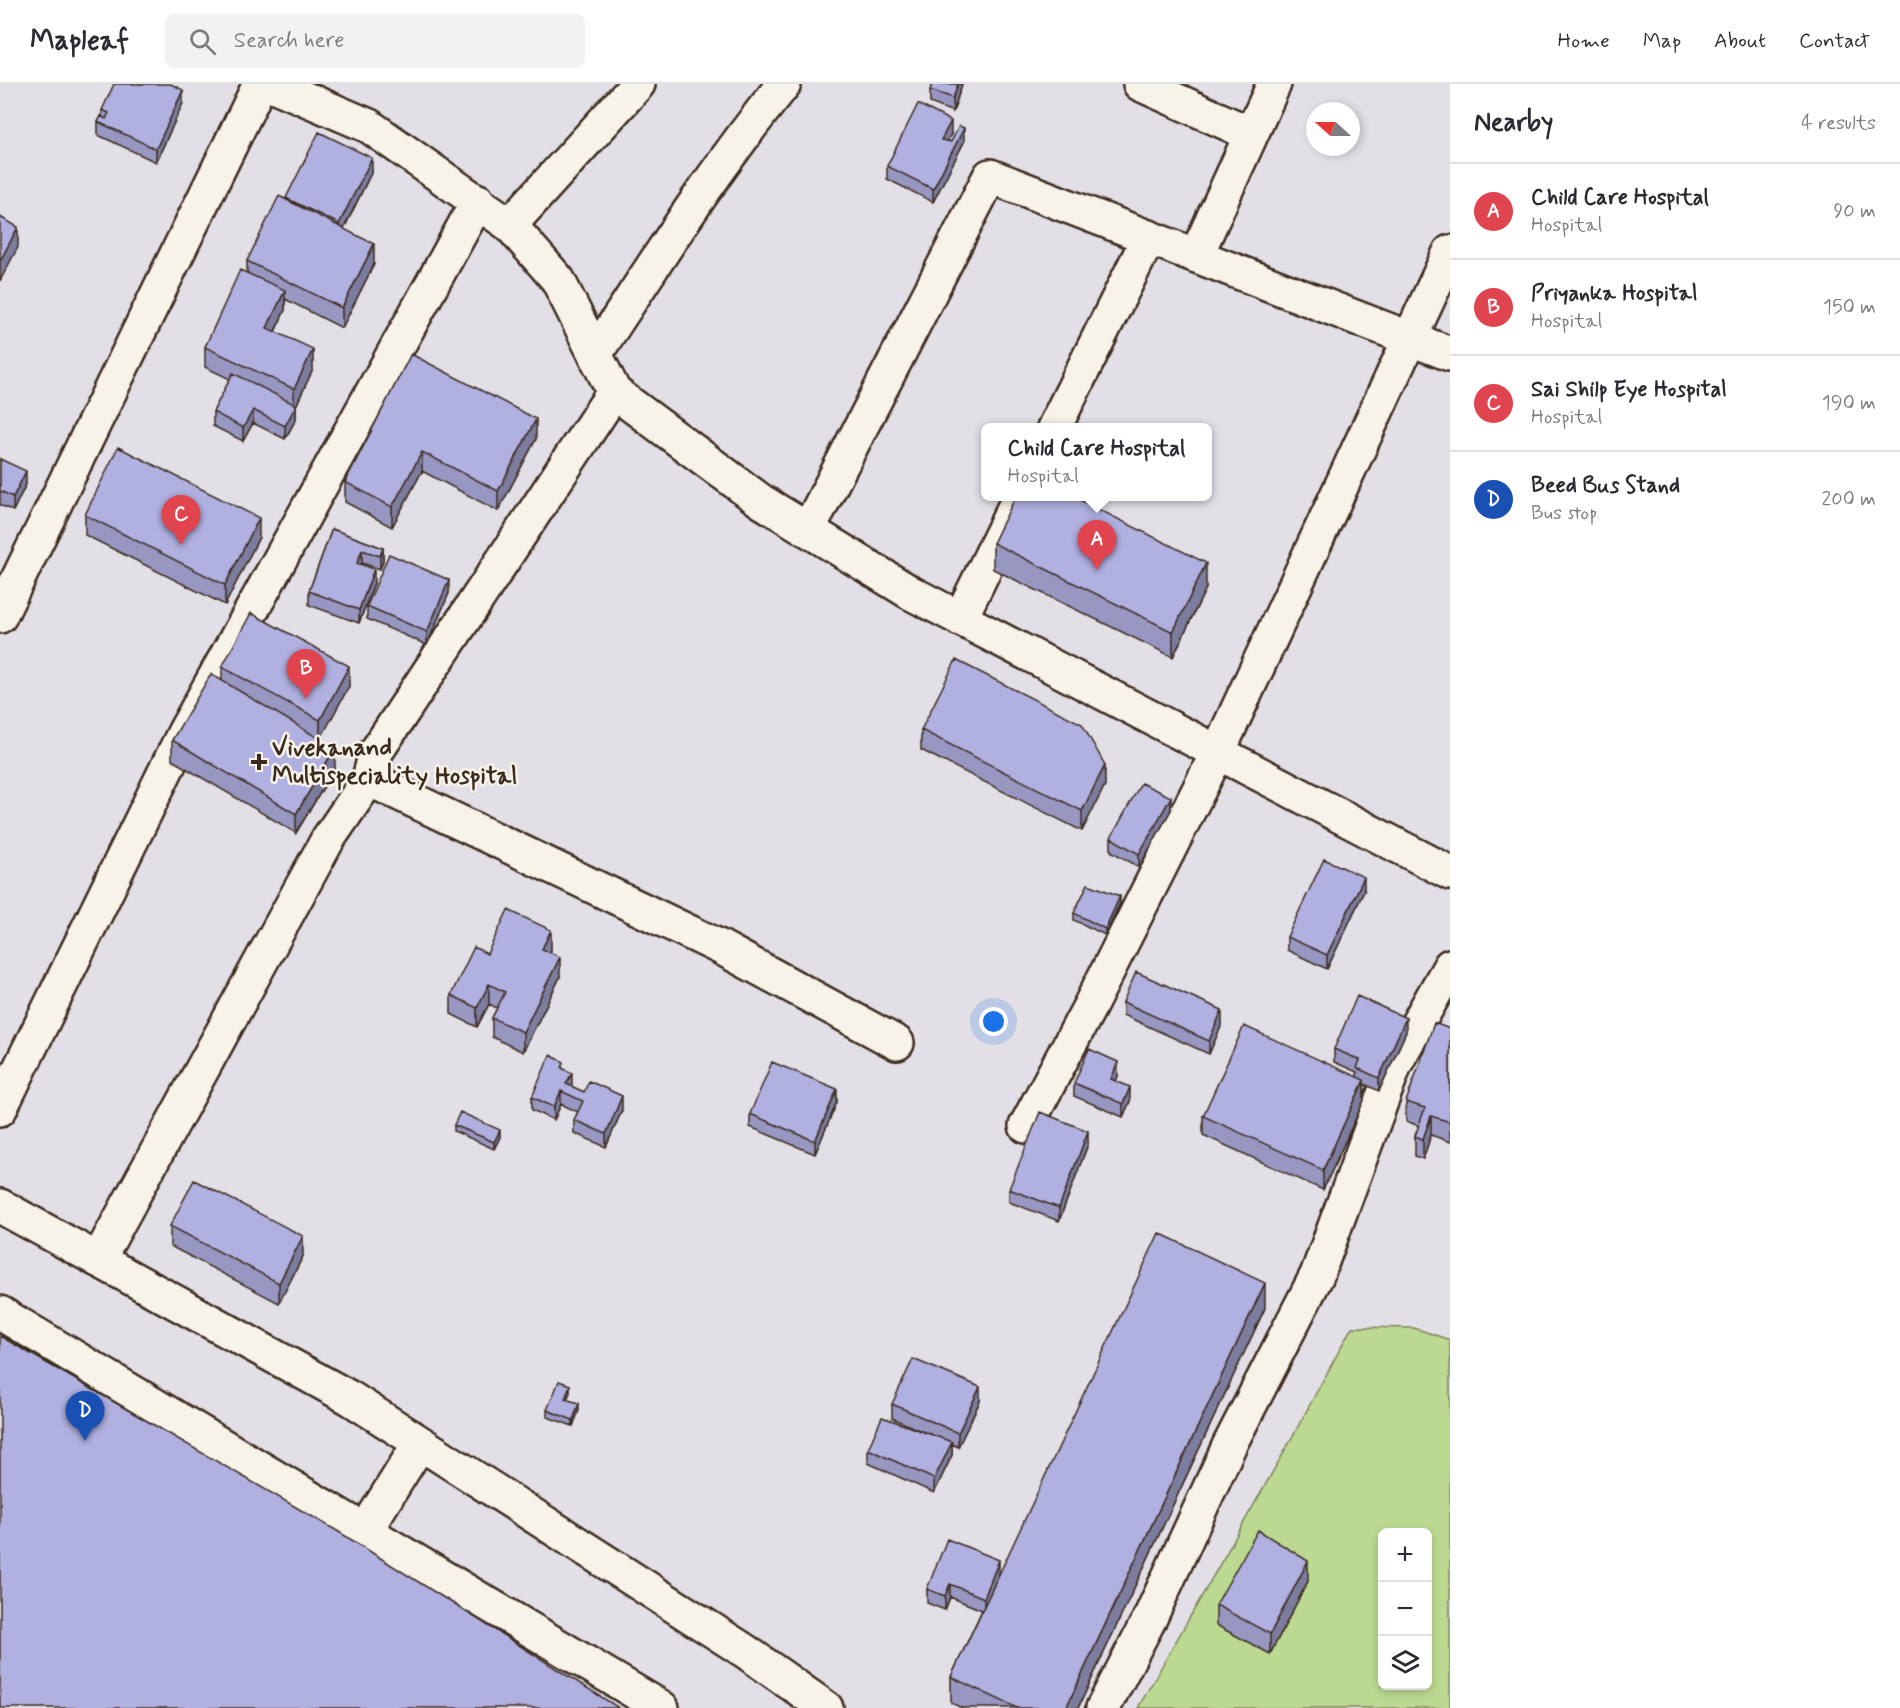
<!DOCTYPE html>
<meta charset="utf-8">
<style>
body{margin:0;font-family:Mynerve,sans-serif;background:#f2f2f3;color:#2b2b33}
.controls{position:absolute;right:18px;bottom:18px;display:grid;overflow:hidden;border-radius:9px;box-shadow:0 3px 9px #0003}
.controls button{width:54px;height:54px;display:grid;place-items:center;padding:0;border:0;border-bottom:2px solid #e1e1e2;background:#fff;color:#2b2b33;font:30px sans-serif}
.compass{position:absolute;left:1306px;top:18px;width:54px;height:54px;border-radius:50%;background:#fff;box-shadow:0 3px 9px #0003;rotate:291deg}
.you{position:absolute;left:994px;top:938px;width:21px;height:21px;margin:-15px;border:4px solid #fff;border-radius:50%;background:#1a73e8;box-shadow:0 0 0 9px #1a73e833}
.badge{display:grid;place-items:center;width:39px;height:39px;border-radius:50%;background:#3b2a1e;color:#fff;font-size:20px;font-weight:700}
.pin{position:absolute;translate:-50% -50px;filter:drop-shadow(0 2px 3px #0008)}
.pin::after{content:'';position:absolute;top:32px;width:21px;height:18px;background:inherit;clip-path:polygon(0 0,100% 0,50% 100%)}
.popup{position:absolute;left:981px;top:339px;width:231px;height:78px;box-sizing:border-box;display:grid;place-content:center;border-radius:9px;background:#fff;filter:drop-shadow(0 2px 4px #0005);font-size:20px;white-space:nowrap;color:#7c7c81}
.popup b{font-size:22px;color:#2b2b33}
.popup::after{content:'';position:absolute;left:50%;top:100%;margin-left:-12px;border:12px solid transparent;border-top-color:#fff}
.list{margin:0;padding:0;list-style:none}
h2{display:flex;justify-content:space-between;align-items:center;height:78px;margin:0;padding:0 24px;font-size:26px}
h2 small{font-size:20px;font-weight:400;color:#7c7c81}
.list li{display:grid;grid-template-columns:39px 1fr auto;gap:18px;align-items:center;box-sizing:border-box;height:96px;padding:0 24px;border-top:2px solid #e1e1e2}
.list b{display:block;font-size:22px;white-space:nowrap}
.list p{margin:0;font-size:20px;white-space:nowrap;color:#7c7c81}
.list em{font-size:20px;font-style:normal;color:#7c7c81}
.icon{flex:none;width:33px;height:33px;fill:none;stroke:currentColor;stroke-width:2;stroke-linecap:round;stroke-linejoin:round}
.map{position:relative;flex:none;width:1450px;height:1624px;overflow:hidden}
header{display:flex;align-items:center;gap:36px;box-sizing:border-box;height:84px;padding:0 30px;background:#fff;border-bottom:2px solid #e1e1e2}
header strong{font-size:28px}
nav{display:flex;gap:33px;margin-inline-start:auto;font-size:21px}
.search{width:420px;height:54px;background:#f2f2f3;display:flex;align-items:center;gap:15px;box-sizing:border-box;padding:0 21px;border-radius:9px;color:#7c7c81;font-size:22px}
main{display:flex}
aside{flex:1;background:#fff}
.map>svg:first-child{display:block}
</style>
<header>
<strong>Mapleaf</strong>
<div class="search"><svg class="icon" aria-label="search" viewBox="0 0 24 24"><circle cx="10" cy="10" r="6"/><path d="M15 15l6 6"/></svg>Search here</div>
<nav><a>Home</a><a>Map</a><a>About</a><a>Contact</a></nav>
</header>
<main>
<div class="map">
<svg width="1450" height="1624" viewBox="0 0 1450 1624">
<rect width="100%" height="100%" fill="#e2dfe6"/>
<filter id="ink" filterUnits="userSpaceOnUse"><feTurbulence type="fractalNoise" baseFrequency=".0167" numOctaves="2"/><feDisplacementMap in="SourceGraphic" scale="12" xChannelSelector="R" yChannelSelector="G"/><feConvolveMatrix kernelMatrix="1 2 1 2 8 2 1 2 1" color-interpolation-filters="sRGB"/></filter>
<g filter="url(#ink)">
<path fill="#bcd992" stroke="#7c8258" stroke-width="1.5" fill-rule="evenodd" d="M1352,1243L1414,1244L1450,1256V1624H1138L1288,1361ZM1382,1448H1428V1602H1382Z"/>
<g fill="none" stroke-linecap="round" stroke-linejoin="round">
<g stroke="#3b2a1e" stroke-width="38">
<path id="minor" d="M271,0L369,42L510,141L558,196L614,308L761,417L911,509L1450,789
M1140,0L1251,50
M510,141L638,0
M1196,172L1274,0
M595,270C656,178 714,85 784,0
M1054,344L1149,153
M808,446L990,92L1450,270
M960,535L1020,412
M369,695L720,863L897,959
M0,1025L184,649L478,117
M1026,1042L1090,922L1218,668L1450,168
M98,1176L328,755L369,695L376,668L614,308
M1103,1624L1150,1534L1230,1360L1317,1191L1395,980L1450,882"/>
</g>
<g stroke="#3b2a1e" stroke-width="38">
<path id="primary" d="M0,532L260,0
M0,1122L350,1314L745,1567L826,1624
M0,1229L662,1624
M365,1447L420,1359"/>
</g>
<use href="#minor" stroke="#f7f3e8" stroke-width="33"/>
<use href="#primary" stroke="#f7f3e8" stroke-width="33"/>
</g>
<path fill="#9797c2" stroke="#3b2a1e" stroke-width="1.5" d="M962,0L953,28L930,19V6Z
M183,19L156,78L98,51V38L102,33V26Z
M951,50L947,57L964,58L933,118L887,95V82Z
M372,87L344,145L374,180L342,244L285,215V226L275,248L313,285L296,322V335L285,355L253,339L243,357L213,342V328L230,295L205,283V263L247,189V177L286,116V114Z
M411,270L536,355L498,427L422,387L392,443L345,418V398Z
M0,375L26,400L13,427L0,421Z
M85,431L259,453L225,521L85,451Z
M332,445L383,464V477L380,485L362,479V480L374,499L359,539L309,521V507Z
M993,459L1206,504L1173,573L993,485Z
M449,509L427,561L367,535V522Z
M222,583L349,602L320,655L335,684L296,749L172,676V656L222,597Z
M921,646L1105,701L1082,747L921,666Z
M1171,726L1139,783L1111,767V754Z
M1364,807L1327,885L1287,866V853Z
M1120,819L1105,851L1074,836V829Z
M551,866L550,869L560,893L523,968L492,953V934L497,924L489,920L477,943L451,930V911Z
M1123,918L1222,940L1209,970L1123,931Z
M1450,945V1058L1431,1051L1423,1075L1415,1072V1052L1419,1042L1406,1037V1018Z
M1406,948L1379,1007L1364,1000V1016L1323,1106L1203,1051V1032L1357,993V988L1334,978V965Z
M564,985L571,1002L622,1026L606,1063L574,1049V1036L578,1028L561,1020L554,1036L532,1026V1013Z
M1118,992L1116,997L1130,1017L1123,1033L1074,1012V999Z
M837,1018L815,1070L750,1043V1030Z
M454,1041L500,1053L494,1065L454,1047Z
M1088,1060L1059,1137L1009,1118V1105Z
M170,1142L303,1172L279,1219L170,1162Z
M1265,1224L1078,1624H962L951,1619V1593L982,1526L950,1513L945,1526L927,1519V1505L999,1489L994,1500Z
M570,1308L567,1315L579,1326L573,1342L547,1333V1326Z
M980,1317L958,1363L952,1360V1371L934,1409L868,1379V1365L926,1349L892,1334V1320Z
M1308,1497L1270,1570L1216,1541V1521Z"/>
<path fill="#7b7b9e" stroke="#3b2a1e" stroke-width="1.5" d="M958,0H962L953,28V14Z
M183,6V19L156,78V65Z
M951,37V50L941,70V56Z
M964,44V58L933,118V105Z
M372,74V87L339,154V140Z
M18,143V163L0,197V177Z
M374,160V180L342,244V224Z
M285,206V226L267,264V244Z
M313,265V285L296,322V335L285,355V342L294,324V305Z
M253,326V339L243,357V344Z
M536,335V355L498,427V407Z
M422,368V387L392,443V423Z
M26,387V400L13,427V413Z
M259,434V453L225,521V501Z
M383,464V477L380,485V472Z
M362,466V479L357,492V479Z
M1206,479V504L1173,573V548Z
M374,485V499L359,539V526Z
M449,496V509L427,561V548Z
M349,582V602L320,656V636Z
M335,664V684L296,749V730Z
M1105,681V701L1082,747V727Z
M1171,713V726L1139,783V770Z
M1364,793V807L1327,885V871Z
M1120,812V819L1105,851V845Z
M551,846V866L542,885V865Z
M560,873V893L523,968V948Z
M489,900V920L477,943V924Z
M1222,926V940L1209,970V957Z
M1406,934V948L1379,1007V994Z
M1118,978V992L1111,1008V995Z
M572,989V1002L566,1000Z
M1364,996V1016L1323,1106V1086Z
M1130,1003V1017L1123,1033V1020Z
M837,1005V1018L815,1070V1057Z
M561,1007V1020L554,1036V1023Z
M622,1012V1026L606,1063V1050Z
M1431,1032V1051L1423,1075V1055Z
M500,1046V1053L494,1065V1058Z
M1088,1047V1060L1059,1137V1124Z
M303,1152V1172L279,1219V1199Z
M1265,1199V1224L1078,1624H1066Z
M570,1301V1308L565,1321V1315Z
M980,1303V1317L958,1363V1349Z
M579,1319V1326L573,1342V1336Z
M952,1358V1371L934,1409V1395Z
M999,1476V1489L984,1527V1514Z
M1308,1477V1497L1270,1570V1550Z
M950,1500V1513L945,1526V1512Z"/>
<path fill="#b0b0e1" stroke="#3b2a1e" stroke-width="1.5" d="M114,0H171L183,6L156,65L98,38L101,32L106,35L109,29L102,26Z
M932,0H958L953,14L930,6Z
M918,20L951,37L941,56L951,58L959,42L964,44L933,105L887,82Z
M319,48L372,74L339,140L286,114Z
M279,112L374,160L342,224L247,177Z
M0,133L18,143L0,177Z
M240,186L285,206L267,244L313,265L294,305L205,263Z
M411,270L536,335L498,407L422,368L392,423L345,398Z
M233,289L296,321L285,342L253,326L243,344L213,328Z
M118,363L259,434L225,501L85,431Z
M0,375L26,387L13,413L0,407Z
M1016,412H1072L1206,479L1173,548L993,459Z
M332,445L383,464L380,472L362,466L357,479L374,485L359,526L309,507Z
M389,470L449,496L427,548L367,522Z
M251,529L349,582L320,636L222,583Z
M956,576L1082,640L1105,681L1082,727L921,646Z
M211,590L335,664L296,730L172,656Z
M1141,699L1171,713L1139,770L1111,754Z
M1324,775L1364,793L1327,871L1287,853Z
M1088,800L1120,812L1105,845L1074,829Z
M508,826L551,846L542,865L560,873L523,948L492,934L505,908L489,900L477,924L451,911L474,863L487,870Z
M1136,888L1222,926L1209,957L1123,918Z
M1357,912L1406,934L1379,994L1357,984L1360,976L1334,965Z
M1434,939L1450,945V1038L1431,1032L1423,1055L1415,1052L1425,1024L1406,1018Z
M1244,942L1364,996L1323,1086L1203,1032Z
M1089,965L1118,978L1111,995L1130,1003L1123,1020L1074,999Z
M550,971L564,978L562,984L572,989L566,1000L584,1008L589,997L622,1012L606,1050L574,1036L583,1017L561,1007L554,1023L532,1013Z
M772,978L837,1005L815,1057L750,1030Z
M460,1028L500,1046L494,1058L454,1041Z
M1040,1028L1088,1047L1059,1124L1009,1105Z
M194,1096L303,1152L279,1199L170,1142Z
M1159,1149L1265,1199L1066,1624H1017L951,1593Z
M0,1252L339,1448L619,1624H0Z
M913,1275L980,1303L958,1349L892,1320Z
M559,1297L570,1301L565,1315L579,1319L573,1336L547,1326Z
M882,1333L952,1358L934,1395L868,1365Z
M1258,1446L1308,1477L1270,1550L1216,1521Z
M947,1455L999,1476L984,1514L950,1500L945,1512L927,1505Z"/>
</g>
<path fill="#3b2a1e" stroke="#f7f3e8" stroke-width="2" d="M256 669h6v6h6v6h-6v6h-6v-6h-6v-6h6z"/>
<g text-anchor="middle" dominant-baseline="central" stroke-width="5" stroke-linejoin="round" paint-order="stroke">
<g font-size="24" font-weight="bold" fill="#3b2a1e" stroke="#f7f3e8" text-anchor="start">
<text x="272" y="664">Vivekanand<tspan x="272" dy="28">Multispeciality Hospital</tspan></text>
</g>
</g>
</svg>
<div class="controls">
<button>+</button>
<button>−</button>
<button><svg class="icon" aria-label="layers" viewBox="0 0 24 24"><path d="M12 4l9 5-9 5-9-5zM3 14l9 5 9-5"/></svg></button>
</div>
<svg class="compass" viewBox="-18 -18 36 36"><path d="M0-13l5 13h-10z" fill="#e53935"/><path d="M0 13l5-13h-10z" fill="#7c7c81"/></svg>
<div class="you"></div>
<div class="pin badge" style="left:1097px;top:486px;background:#e0444e">A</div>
<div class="popup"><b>Child Care Hospital</b>Hospital</div>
<div class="pin badge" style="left:306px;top:615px;background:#e0444e">B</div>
<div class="pin badge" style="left:181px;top:461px;background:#e0444e">C</div>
<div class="pin badge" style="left:85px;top:1357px;background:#1a4fb4">D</div>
</div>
<aside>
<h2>Nearby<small>4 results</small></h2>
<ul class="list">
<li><span class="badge" style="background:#e0444e">A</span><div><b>Child Care Hospital</b><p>Hospital</p></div><em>90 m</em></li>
<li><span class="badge" style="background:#e0444e">B</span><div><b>Priyanka Hospital</b><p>Hospital</p></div><em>150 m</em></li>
<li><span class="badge" style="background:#e0444e">C</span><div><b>Sai Shilp Eye Hospital</b><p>Hospital</p></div><em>190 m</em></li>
<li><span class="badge" style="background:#1a4fb4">D</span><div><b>Beed Bus Stand</b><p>Bus stop</p></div><em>200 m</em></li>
</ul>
</aside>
</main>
